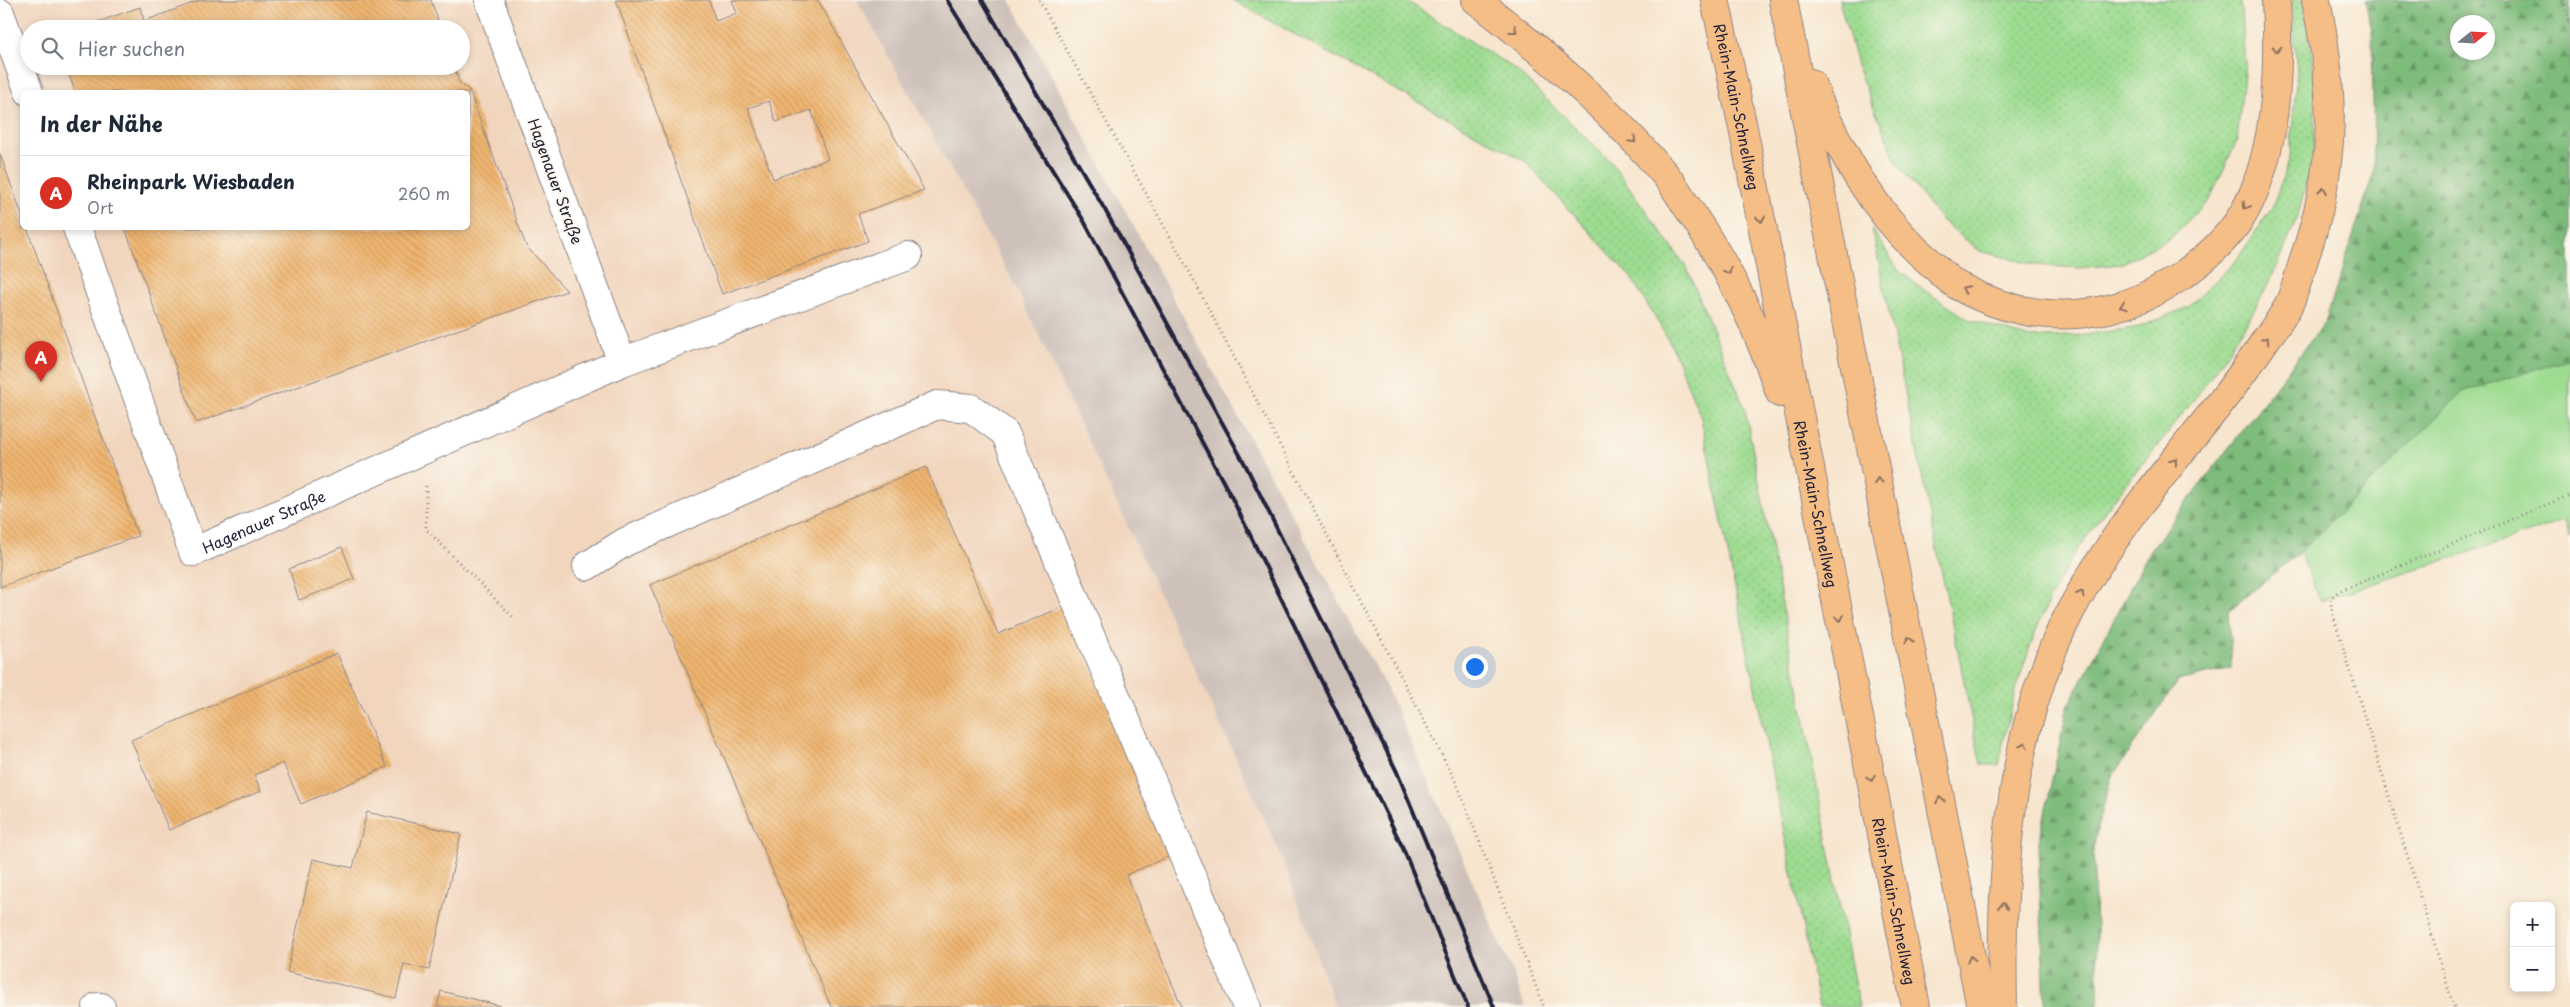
<!DOCTYPE html>
<html lang="de">
<meta charset="utf-8">
<style>
body{margin:0;font-family:"Playpen Sans",sans-serif;background:#f2f2f3;color:#1f2937}
.controls{position:absolute;right:15px;bottom:15px;display:grid;overflow:hidden;border-radius:8px;box-shadow:0 2px 8px #0003}
.controls button{width:45px;height:45px;display:grid;place-items:center;padding:0;border:0;border-bottom:1px solid #e0e1e3;background:#fff;color:#1f2937;font:25px sans-serif}
.compass{position:absolute;left:2450px;top:15px;width:45px;height:45px;border-radius:50%;background:#fff;box-shadow:0 2px 8px #0003;rotate:72deg}
.you{position:absolute;left:1474px;top:666px;width:18px;height:18px;margin:-12px;border:4px solid #fff;border-radius:50%;background:#1a73e8;box-shadow:0 0 0 8px #1a73e833}
.badge{display:grid;place-items:center;width:32px;height:32px;border-radius:50%;background:#d93025;color:#fff;font-size:16px;font-weight:700}
.pin{position:absolute;translate:-50% -41px;filter:drop-shadow(0 1px 2px #0008)}
.pin::after{content:'';position:absolute;top:26px;width:18px;height:15px;background:inherit;clip-path:polygon(0 0,100% 0,50% 100%)}
.list{margin:0;padding:0;list-style:none}
h2{display:flex;justify-content:space-between;align-items:center;height:65px;margin:0;padding:0 20px;font-size:21px}
h2 small{font-size:16px;font-weight:400;color:#747a83}
.list li{display:grid;grid-template-columns:32px 1fr auto;gap:15px;align-items:center;box-sizing:border-box;height:75px;padding:0 20px;border-top:1px solid #e0e1e3}
.list b{display:block;font-size:19px;white-space:nowrap}
.list p{margin:0;font-size:16px;white-space:nowrap;color:#747a83}
.list em{font-size:16px;font-style:normal;color:#747a83}
.icon{flex:none;width:28px;height:28px;fill:none;stroke:currentColor;stroke-width:2;stroke-linecap:round;stroke-linejoin:round}
.map{position:relative;flex:none;width:2570px;height:1007px;overflow:hidden}
.search{position:absolute;background:#fff;box-shadow:0 2px 8px #0003;left:20px;top:20px;width:450px;height:55px;display:flex;align-items:center;gap:12px;box-sizing:border-box;padding:0 18px;border-radius:28px;color:#747a83;font-size:19px}
.panel{position:absolute;background:#fff;box-shadow:0 2px 8px #0003;left:20px;top:90px;width:450px;height:140px;border-radius:8px}
.map>svg:first-child{display:block}
</style>
<div class="map">
<svg width="2570" height="1007" viewBox="0 0 2570 1007">
<defs>
<pattern id="grass-dots" width="8" height="8" patternUnits="userSpaceOnUse" patternTransform="scale(1.25)"><rect width="8" height="8" fill="#9ddc91"/><path d="M2 2h.1M6 6h.1" fill="none" stroke="#87bc7e" stroke-width="1.8" stroke-linecap="round"/></pattern>
<pattern id="forest-firs" width="22" height="20" patternUnits="userSpaceOnUse" patternTransform="scale(1.25)"><rect width="22" height="20" fill="#7ebc7b"/><path d="M5 1l3.5 6h-7zM16 11l3.5 6h-7z" fill="#679866"/></pattern>
<pattern id="building-back-hatch" width="6" height="6" patternUnits="userSpaceOnUse" patternTransform="scale(1.25)"><rect width="6" height="6" fill="#efb570"/><path d="M-1 5l2 2M0 0l6 6M5-1l2 2" fill="none" stroke="#cd9b62"/></pattern>
</defs>
<rect width="100%" height="100%" fill="#fbf7ec"/>
<filter id="ink" filterUnits="userSpaceOnUse"><feTurbulence type="fractalNoise" baseFrequency=".02" numOctaves="2"/><feDisplacementMap in="SourceGraphic" scale="10" xChannelSelector="R" yChannelSelector="G"/><feConvolveMatrix kernelMatrix="1 2 1 2 8 2 1 2 1" color-interpolation-filters="sRGB"/></filter>
<filter id="wash" filterUnits="userSpaceOnUse"><feTurbulence type="fractalNoise" baseFrequency=".0096" numOctaves="4" result="noise"/><feDisplacementMap in="SourceGraphic" scale="20" xChannelSelector="R" yChannelSelector="G"/><feGaussianBlur stdDeviation="1.12" result="paint"/><feColorMatrix in="noise" values="0 0 0 0 0 0 0 0 0 0 0 0 0 0 0 0 0 1.4 0 .05"/><feComposite in="paint" operator="in"/></filter>
<g filter="url(#wash)">
<rect width="100%" height="100%" fill="#f7e5ce"/>
<path fill="#f1d5bd" fill-rule="evenodd" d="M0,0H857L1017,289L1281,855L1335,1007H0ZM29,29H461V66H29ZM22,92H468V228H22Z"/>
<path fill="#cec1ba" d="M857,0H1010L1388,691L1511,968L1525,1007H1335L1281,855L1017,289Z"/>
<path fill="url(#grass-dots)" stroke="#607f66" d="M1232,0H1405L1515,69L1611,162L1687,268L1745,409L1859,1007H1819L1701,418L1671,344L1630,276L1525,161Z
M1839,0H2240L2245,64L2237,140L2210,199L2171,238L2121,264L2079,268L2035,265L1980,251L1941,220L1897,163L1859,72Z
M2291,0H2303C2312,47 2318,92 2314,140C2304,242 2240,343 2177,421C2142,466 2104,508 2073,557C2034,619 2012,693 1999,765H1981L1872,229L1899,271L1927,292L1968,319L2030,338L2083,335L2140,327L2188,307L2235,262L2272,208L2290,157L2297,70Z"/>
<path fill="url(#forest-firs)" stroke="#506f5b" fill-rule="evenodd" d="M2365,0H2570V359L2462,392L2300,552L2228,611L2232,668L2178,681L2111,778L2093,848L2099,1007H2045L2038,847L2067,709L2149,552L2325,322L2374,172L2372,31ZM2458,22H2488V52H2458Z"/>
<path fill="#9ddc91" stroke="#607f66" d="M2570,359V538L2565,521L2320,601L2300,552L2462,392Z"/>
<g id="blocks">
<path fill="url(#building-back-hatch)" fill-rule="evenodd" d="M201,0H431L441,29H78L140,7L144,21Z
M616,0H709L716,21L737,13L732,0H818L924,190L858,214L868,241L722,294ZM769,101L776,122L811,110L828,159L773,179L748,108Z
M66,66H454L459,82L469,90L526,246L567,291L196,423L125,228H468V92H75Z
M0,154L22,215V228H27L138,536L0,587Z
M926,467L998,634L1065,606L1172,855L1126,875L1182,1007H831L650,585Z
M342,547L354,579L299,600L289,569Z
M337,653L387,767L301,804L283,763L254,775L261,791L169,830L131,740Z
M367,812L461,834L429,970L404,964L396,998L287,972L313,859L353,868Z
M441,991L501,1006V1007H437Z"/>
</g>
</g>
<g filter="url(#ink)">
<use href="#blocks" fill-opacity="0" stroke="#8c8484" stroke-width="1"/>
<g fill="none" stroke-linecap="round" stroke-linejoin="round">
<g stroke="#8c8484" stroke-width="30">
<g id="minor">
<path d="M0,13L29,92"/>
<path id="s1" d="M77,228L193,552L622,362L489,0"/>
<path d="M622,362L908,256"/>
<path d="M587,566L625,542L937,405L971,408L1005,433L1247,1007"/>
<path d="M97,1007H101"/>
</g>
</g>
<g stroke="#8c8484" stroke-width="30">
<g id="highway">
<path d="M1476,0C1543,52 1606,106 1662,171C1674,184 1682,200 1692,214C1732,274 1757,326 1780,393"/>
<path id="s2" d="M1715,0L1742,123L1916,1007"/>
<path d="M1783,0L1981,1007"/>
<path d="M1811,83C1839,151 1875,216 1932,264C1941,272 1950,282 1960,287C2041,331 2125,321 2196,265C2220,246 2242,222 2253,194C2278,134 2279,64 2276,0"/>
<path d="M2003,1007C2000,874 2008,731 2071,610C2107,543 2154,485 2201,427C2225,398 2246,369 2267,338C2274,328 2283,317 2288,306C2295,292 2299,275 2304,259C2336,166 2336,96 2316,0"/>
</g>
</g>
<path stroke="#8c8484" stroke-width="3" stroke-dasharray="1 4" stroke-linecap="butt" d="M1039,0L1190,273L1456,782L1544,1007
M2563,0L2570,24
M426,486V529L514,618
M2454,1007L2331,608V598L2338,592L2570,495"/>
<use href="#minor" stroke="#fff" stroke-width="28"/>
<use href="#highway" stroke="#f6be87" stroke-width="28"/>
<path stroke="#22223b" stroke-width="4" d="M947,0L1084,221L1234,502L1402,846L1468,1007
M982,0L1105,210L1246,466L1397,772L1494,1007"/>
</g>
<defs><path id="oneway-chevron" d="M-2-3.5L2.5 0L-2 3.5" fill="none" stroke-width="1.6" stroke-linecap="round" stroke-linejoin="round" transform="scale(1.25)"/></defs>
<g stroke="#8c7061">
<use href="#oneway-chevron" transform="translate(1514 30) rotate(38)"/>
<use href="#oneway-chevron" transform="translate(2277 49) rotate(91)"/>
<use href="#oneway-chevron" transform="translate(1633 140) rotate(47)"/>
<use href="#oneway-chevron" transform="translate(2323 190) rotate(-79)"/>
<use href="#oneway-chevron" transform="translate(2246 206) rotate(121)"/>
<use href="#oneway-chevron" transform="translate(1761 219) rotate(79)"/>
<use href="#oneway-chevron" transform="translate(1728 271) rotate(64)"/>
<use href="#oneway-chevron" transform="translate(1965 289) rotate(-154)"/>
<use href="#oneway-chevron" transform="translate(2123 306) rotate(161)"/>
<use href="#oneway-chevron" transform="translate(2266 340) rotate(-56)"/>
<use href="#oneway-chevron" transform="translate(2174 461) rotate(-51)"/>
<use href="#oneway-chevron" transform="translate(1878 481) rotate(-101)"/>
<use href="#oneway-chevron" transform="translate(2081 594) rotate(-60)"/>
<use href="#oneway-chevron" transform="translate(1840 618) rotate(79)"/>
<use href="#oneway-chevron" transform="translate(1909 640) rotate(-101)"/>
<use href="#oneway-chevron" transform="translate(2024 745) rotate(-78)"/>
<use href="#oneway-chevron" transform="translate(1871 778) rotate(79)"/>
<use href="#oneway-chevron" transform="translate(1940 800) rotate(-101)"/>
<use href="#oneway-chevron" transform="translate(2003 906) rotate(-86)"/>
<use href="#oneway-chevron" transform="translate(1971 959) rotate(-101)"/>
</g>
</g>
<g text-anchor="middle" dominant-baseline="central" stroke-width="4" stroke-linejoin="round" paint-order="stroke">
<g font-size="15" fill="#22223b" stroke="#fbf7ec">
<text stroke="none"><textPath href="#s2" startOffset="109">Rhein-Main-Schnellweg</textPath></text>
<text transform="translate(556 181) rotate(70)">Hagenauer Straße</text>
<text stroke="none"><textPath href="#s2" startOffset="514">Rhein-Main-Schnellweg</textPath></text>
<text stroke="none"><textPath href="#s1" startOffset="421">Hagenauer Straße</textPath></text>
<text stroke="none"><textPath href="#s2" startOffset="919">Rhein-Main-Schnellweg</textPath></text>
</g>
</g>
</svg>
<div class="controls">
<button>+</button>
<button>−</button>
</div>
<svg class="compass" viewBox="-18 -18 36 36"><path d="M0-13l5 13h-10z" fill="#e53935"/><path d="M0 13l5-13h-10z" fill="#747a83"/></svg>
<div class="you"></div>
<div class="pin badge" style="left:41px;top:382px">A</div>
<div class="search"><svg class="icon" aria-label="search" viewBox="0 0 24 24"><circle cx="10" cy="10" r="6"/><path d="M15 15l6 6"/></svg>Hier suchen</div>
<section class="panel">
<h2>In der Nähe<small></small></h2>
<ul class="list">
<li><span class="badge">A</span><div><b>Rheinpark Wiesbaden</b><p>Ort</p></div><em>260 m</em></li>
</ul>
</section>
</div>
